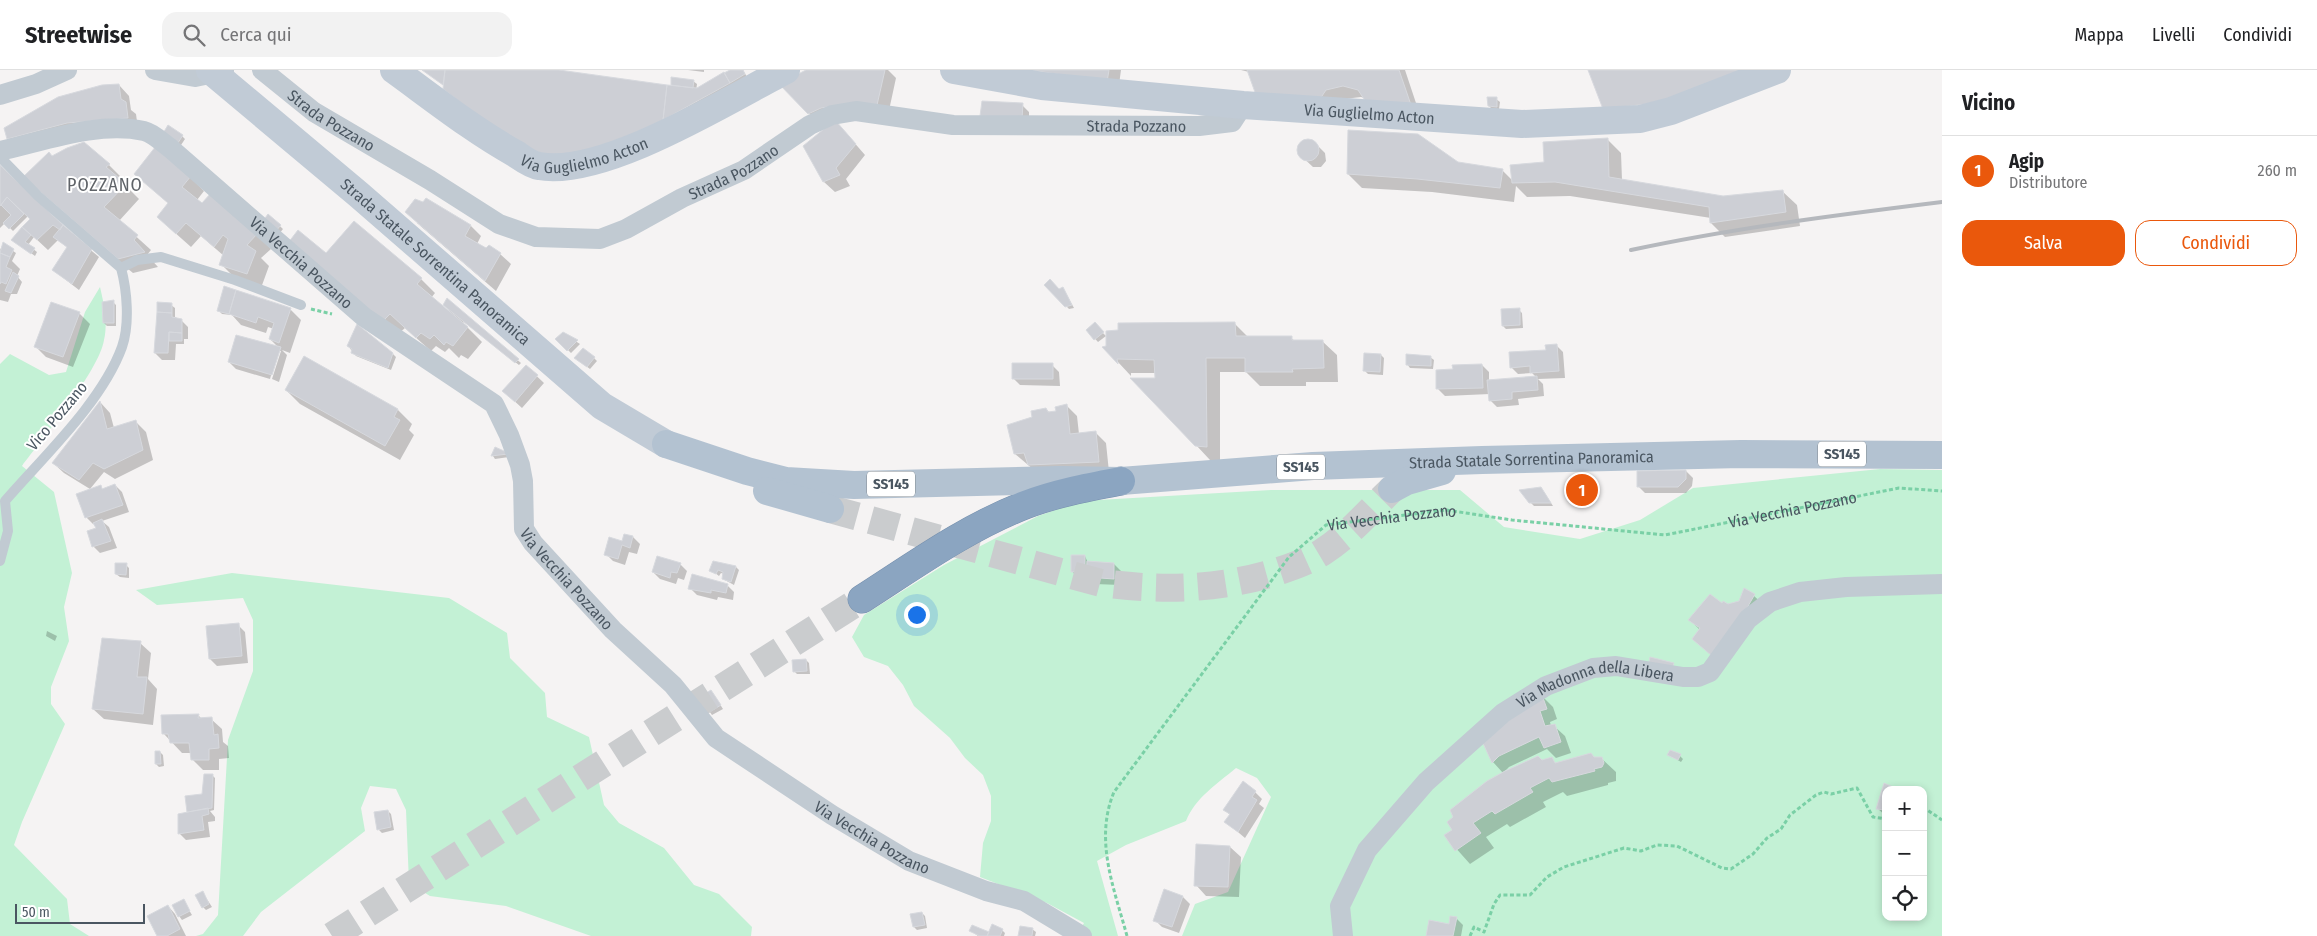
<!DOCTYPE html>
<html lang="it">
<meta charset="utf-8">
<style>
body{margin:0;font-family:"Fira Sans Condensed",sans-serif;background:#f2f2f2;color:#202124}
.controls{position:absolute;right:15px;bottom:15px;display:grid;overflow:hidden;border-radius:10px;box-shadow:0 2px 8px #0003}
.controls button{width:45px;height:45px;display:grid;place-items:center;padding:0;border:0;border-bottom:1px solid #e0e0e0;background:#fff;color:#202124;font:25px sans-serif}
.scale{position:absolute;left:15px;bottom:12px;width:130px;box-sizing:border-box;padding-left:5px;border:2px solid #4a5661;border-top:0;font-size:14px;line-height:18px;white-space:nowrap;color:#4a5661;-webkit-text-stroke:4px #fff;paint-order:stroke}
.you{position:absolute;left:916px;top:544px;width:18px;height:18px;margin:-12px;border:4px solid #fff;border-radius:50%;background:#1a73e8;box-shadow:0 0 0 8px #1a73e833}
.badge{display:grid;place-items:center;width:32px;height:32px;border-radius:50%;background:#ea580c;color:#fff;font-size:16px;font-weight:700}
.pin{position:absolute;translate:-50% -50%;border:2px solid #fff;box-shadow:0 1px 5px #0006}
.list{margin:0;padding:0;list-style:none}
h2{display:flex;justify-content:space-between;align-items:center;height:65px;margin:0;padding:0 20px;font-size:21px}
h2 small{font-size:16px;font-weight:400;color:#757577}
.list li{display:grid;grid-template-columns:32px 1fr auto;gap:15px;align-items:center;box-sizing:border-box;height:70px;padding:0 20px;border-top:1px solid #e0e0e0}
.list b{display:block;font-size:19px;white-space:nowrap}
.list p{margin:0;font-size:16px;white-space:nowrap;color:#757577}
.list em{font-size:16px;font-style:normal;color:#757577}
.actions{display:flex;gap:10px;padding:15px 20px}
.actions a{flex:1;padding:11px 0;border:1px solid #ea580c;border-radius:15px;text-align:center;font-size:18px;color:#ea580c}
.actions .main{background:#ea580c;color:#fff}
.icon{flex:none;width:28px;height:28px;fill:none;stroke:currentColor;stroke-width:2;stroke-linecap:round;stroke-linejoin:round}
.map{position:relative;flex:none;width:1942px;height:866px;overflow:hidden}
header{display:flex;align-items:center;gap:30px;box-sizing:border-box;height:70px;padding:0 25px;background:#fff;border-bottom:1px solid #e0e0e0}
header strong{font-size:24px}
nav{display:flex;gap:28px;margin-inline-start:auto;font-size:18px}
.search{width:350px;height:45px;background:#f2f2f2;display:flex;align-items:center;gap:12px;box-sizing:border-box;padding:0 18px;border-radius:15px;color:#757577;font-size:19px}
main{display:flex}
aside{flex:1;background:#fff}
.map>svg:first-child{display:block}
</style>
<header>
<strong>Streetwise</strong>
<div class="search"><svg class="icon" aria-label="search" viewBox="0 0 24 24"><circle cx="10" cy="10" r="6"/><path d="M15 15l6 6"/></svg>Cerca qui</div>
<nav><a>Mappa</a><a>Livelli</a><a>Condividi</a></nav>
</header>
<main>
<div class="map">
<svg width="1942" height="866" viewBox="0 0 1942 866">
<rect width="100%" height="100%" fill="#f5f3f3"/>
<path fill="#c3f1d5" fill-rule="evenodd" d="M100,217C104,234 108,253 104,270C99,301 42,369 22,396L54,422L72,503L64,537L69,571L51,617V634L65,654L22,752L14,775L67,829L70,854L89,866H0V294L10,284L49,305L66,302L85,242Z
M1880,399L1942,400V866H1182L1195,834L1228,822L1271,727L1257,708L1236,698C1217,714 1195,728 1186,751L1126,775L1097,791L1118,866H1077L1084,853L1047,833L980,807L983,773L991,751V726L983,705L965,688L950,668L914,636L903,615L888,596L864,587L852,567L864,545L944,495L1038,446L1081,431L1271,420H1460L1504,457L1580,469L1640,450L1693,418ZM1886,720H1923V847H1886Z
M232,503L449,528L507,563L510,588L545,623L547,647L589,667L604,735L619,753L664,778L694,815L719,824L752,857L751,866H591L506,836L430,826L409,813L406,740L396,719L370,716L361,738L365,761L261,842L243,866H196L203,864L218,845L228,670L253,601V550L243,528L157,535L136,520Z"/>
<path fill="#0003" d="M423,0H550L674,17L672,15L693,11L697,14L696,21L733,0H743L747,7L674,54L444,15Z
M688,0H704V2Z
M809,0H888L896,8L888,45L819,54L781,14Z
M1038,0H1121L1118,22L1113,14Z
M1241,0H1405L1420,45L1361,27L1336,30L1257,25L1249,2Z
M119,15L129,26L131,40L136,44L138,59L19,79L8,68Z
M1496,29L1500,32L1499,39H1492L1489,36Z
M983,32L1022,35L1029,42V55Z
M845,62L865,85L846,109L850,116L835,122L824,112L804,77Z
M182,66L185,69L179,78L167,68Z
M1607,69L1621,83L1622,110L1723,127L1782,121L1797,135L1800,156L1725,167L1711,153V148L1570,126L1527,127L1516,116L1514,132L1432,122L1362,118L1348,104L1457,93L1502,100L1513,111L1546,93Z
M1312,70L1325,83L1326,91L1321,97H1313L1299,84V77L1304,71Z
M53,88L109,95L123,109L121,111L139,129L119,151L151,180L147,185L158,197L133,203L75,155Z
M0,97L62,156L99,187L79,220L53,200L68,178L58,170L48,180L34,167L28,175L37,182L35,186L13,170L31,149L28,146L13,161L5,153L0,158Z
M136,104L190,107L204,121L197,130L257,165L271,179L261,188L269,196L261,218L235,208L221,194L224,186L201,166L191,177L173,161L159,147L169,134Z
M269,146L283,159L279,164Z
M417,153L471,156L481,166L477,174L500,184L511,194L496,221Z
M3,174L16,183L12,191L20,199L17,206L22,212L17,224H11L8,232L0,230V180Z
M327,184L421,209L435,223L431,228L448,241L449,240L444,235L448,230L521,293L519,295L464,252L463,253L482,272L468,289L461,285L459,288L449,278L445,282L436,276L431,281L405,258L398,264Z
M1046,215L1059,220L1063,218L1074,238L1069,239Z
M113,232L116,235V256H107L104,253Z
M171,235L175,238V247L181,250L188,257V269H184V274H176L175,290H162L155,283Z
M290,239L301,250L290,283L282,280L287,285L279,312L272,309L281,281H278L270,309L236,299L229,292L279,278L270,269L274,259L268,257L266,263L241,255L232,245L222,244L218,240Z
M1519,240L1522,243L1523,258L1506,259L1503,256Z
M79,243L90,254L73,297L46,287L36,277Z
M1094,254L1106,266L1098,272L1087,260Z
M1235,254L1249,268H1291L1295,271H1322L1337,285L1338,312H1306V316H1260L1246,302H1220V391L1210,390L1196,375L1157,309L1156,303H1131V306L1104,277Z
M563,263L580,274L571,283L557,269Z
M1556,275L1563,282L1565,308L1538,309L1543,314L1544,326L1518,329L1519,335L1497,337L1490,330V324L1445,326L1438,319L1482,295L1489,302V311L1536,307L1532,303L1518,304L1511,297Z
M348,276L393,284L396,287L391,300L356,286Z
M1381,285L1384,288L1383,305L1368,304L1365,301Z
M1430,287L1434,290L1433,299L1410,298L1407,294Z
M304,288L398,340L412,354L409,360L414,365L400,390L300,334L286,320Z
M594,288L597,291L590,299L579,291Z
M1052,295L1059,302L1060,316L1020,315L1013,308Z
M526,296L544,313L522,338L511,328Z
M100,332L110,343L114,358L135,351L146,362L153,390L115,409L104,402L90,419L64,403L53,393Z
M1067,336L1077,346L1079,364L1095,362L1106,373L1109,402L1040,405L1015,384L1033,348L1046,339L1050,343L1057,342Z
M495,379L507,385L509,387L495,389L493,386Z
M1686,401L1693,408L1692,416L1686,423H1645L1638,416Z
M115,415L122,422L129,442L102,451L109,457L117,478L100,483L93,476L97,459L95,453L93,454L86,447L101,417L103,420Z
M1544,422L1553,436H1534L1530,432Z
M625,465L633,467L640,474L637,484L629,482L625,495L613,491L606,484L623,472Z
M1085,486L1088,493L1114,494L1121,501L1120,515L1095,514L1088,505H1075L1072,501Z
M714,493L736,497L739,500L734,515L723,509L724,504L721,503L719,506L711,500Z
M680,494L687,501L684,510L678,508L676,514L660,509L653,502Z
M126,495L129,498V508L120,507L116,504Z
M727,515L734,522L733,530L718,527L717,530L697,525L690,518Z
M1744,520L1754,526L1765,536L1722,595L1693,569L1700,560L1690,550L1722,535L1740,532Z
M238,555L245,562L248,593L217,596L210,589Z
M47,561L57,566L55,571L46,566Z
M140,573L151,583L148,609L157,619L153,655L104,649L93,639Z
M806,590L809,593L810,604H797L794,601Z
M714,625L723,639L712,645L700,628Z
M1542,626L1553,637L1557,649L1550,652L1551,656H1554L1565,666L1571,683L1556,688L1547,679L1509,697L1503,703L1493,692Z
M198,645L202,649H211L222,659L223,672L228,676L229,688L219,689V700H203L192,689V683H182L164,664Z
M160,682L163,685L164,696L159,697L156,694Z
M1669,685L1680,686L1683,689L1681,692Z
M1594,688H1601L1616,702V711L1608,713V715L1567,726L1563,722L1543,732L1546,737L1510,757L1507,754L1486,767L1494,778L1470,794L1445,766L1542,692L1551,689L1556,694Z
M212,705L215,708L214,740L210,741L215,747V751L208,752L210,767L186,770L179,763L189,743L187,727L203,726Z
M1885,715L1900,720H1886V746L1878,739Z
M1255,722L1262,729L1259,734L1264,738L1245,768L1226,752L1231,746L1225,740Z
M388,741L391,744L394,760L382,763L379,760Z
M1230,777L1241,787L1239,827L1206,826L1196,815Z
M1165,821L1183,827L1190,834L1179,863L1162,857L1155,850Z
M203,823L212,837L206,840L203,837Z
M183,830L192,845L182,850L179,846Z
M168,836L175,844L186,866H158Z
M922,843L925,846L927,858L917,860L914,857Z
M1456,848L1463,855L1461,866H1428L1450,855Z
M1032,859L1036,862L1035,866H1019Z
M1002,860L1005,863L1004,866H978L971,861L990,864Z"/>
<path fill="#cdcfd5" stroke="#d7d9de" d="M422,0H445L443,15Z
M445,0H559L667,15L663,50L600,82L546,85L518,77L443,19Z
M730,0H743L745,4L730,13L724,3Z
M806,0H885L877,35L834,36L821,38L808,44L779,14Z
M1030,0H1109L1107,12Z
M1247,0H1399L1411,35L1366,32L1358,20L1343,16L1326,20L1318,32L1256,25Z
M1588,0H1745L1666,32L1603,39Z
M724,2L730,13L663,50L667,15L697,18Z
M671,7L694,10L693,18L671,15Z
M119,14L121,29L126,32L128,48L67,53L7,69L4,58L58,27L102,15Z
M1487,27H1497V37L1488,36Z
M982,31L1023,33L1022,49L980,46Z
M835,50L856,74L836,98L840,105L823,112L803,76Z
M168,55L183,65L176,76L162,65Z
M1348,60L1418,64L1458,92L1503,99L1500,118L1417,109L1347,104Z
M1608,68L1609,107L1723,126L1783,120L1786,142L1710,153L1709,137L1555,112L1512,113L1510,95L1544,92L1543,72Z
M1297 80a11 11 0 1 1 22 0a11 11 0 1 1-22 0Z
M84,72L110,94L106,97L126,114L104,137L138,165L134,170L145,182L118,189L23,107L49,82L52,86L67,78Z
M156,76L191,106L182,117L202,133L211,123L257,164L247,175L256,181L247,204L219,195L228,169L223,165L214,177L186,153L176,164L157,147L168,133L134,104Z
M0,95L63,155L60,160L53,155L37,170L22,157L30,149L7,127L0,136Z
M7,127L24,144L9,159L3,153L11,145L1,135Z
M426,128L471,155L465,166L486,178L489,175L501,183L485,211L405,142L415,129L423,132Z
M268,144L281,155L275,162L263,151Z
M354,151L422,208L417,214L468,257L453,276L446,272L444,275L434,265L430,269L421,263L416,268L390,244L383,251L288,173L298,160L326,183Z
M63,155L92,179L72,214L52,200L67,177L53,167Z
M22,157L31,165L25,172L35,178L31,184L11,170Z
M3,172L14,179L10,187L0,183Z
M0,183L10,187L6,197L12,200L6,214L1,212L0,214Z
M13,202L19,206L11,223L5,221Z
M1050,209L1059,219L1063,217L1072,235L1065,237L1044,215Z
M224,216L236,220L229,244L217,241Z
M236,220L291,238L279,273L269,269L274,253L258,247L256,253L229,244Z
M447,228L519,289L515,293L443,235Z
M114,230V253H103L102,232Z
M51,232L80,242L63,287L34,277Z
M157,232L172,233V243L157,242Z
M1520,238V255L1502,256L1501,239Z
M157,242L172,243V247L182,249V263L169,262L168,283H154Z
M1095,252L1104,262L1094,270L1086,260Z
M1235,252L1236,266H1292V270H1323L1324,298L1292,299L1293,302H1245V288H1206L1207,377L1195,376L1130,308H1155L1154,290L1117,289L1118,294L1102,277L1106,276V261L1118,260V253Z
M357,254L393,283L388,298L351,283L352,279L347,276Z
M169,262L182,263V271H169Z
M563,262L578,270L567,281L555,269Z
M236,265L281,277L272,305L228,292Z
M1557,274L1559,301L1530,303V296L1510,298L1509,282L1546,280L1545,275Z
M583,278L595,287L587,297L574,288Z
M1364,283L1381,284L1380,302L1363,301Z
M1406,284L1431,286V296L1406,295Z
M304,286L398,339L394,347L400,350L385,376L285,320Z
M1012,293H1053V309H1012Z
M1482,294L1483,318L1436,319V300L1453,299L1452,295Z
M526,295L538,305L515,332L502,321Z
M1537,306L1538,320L1512,322V329L1489,331L1487,310Z
M100,331L107,359L136,350L143,380L104,399L93,393L79,410L52,393Z
M1067,334L1070,364L1096,361L1099,392L1028,395L1024,383L1014,384L1007,355L1032,347L1031,341L1046,338L1048,342L1056,341L1055,337Z
M495,377L504,381L508,384L491,386Z
M1686,400V409L1678,417H1637V401Z
M115,414L123,435L85,448L76,424L101,415L102,419Z
M1541,417L1551,433H1529L1519,420Z
M102,449L111,471L92,477L87,461L96,458L93,453Z
M624,464L633,466L630,478L622,475L618,489L604,485L609,467L622,471Z
M1071,485H1085V502H1071Z
M657,486L681,493L677,503L671,502L670,508L652,502Z
M713,491L736,496L731,512L722,509L723,502L718,500L716,504L709,501Z
M1087,491L1114,493V509L1086,507Z
M115,493H127L126,505L115,504Z
M692,504L728,514L726,523L711,520V523L688,519Z
M1744,518L1755,524L1743,545L1711,585L1692,569L1700,558L1688,550L1710,524L1722,533L1723,531L1728,534L1739,531Z
M239,553L242,586L209,589L206,556Z
M102,568L141,571L137,607H147L143,644L92,639Z
M1650,587L1674,593L1671,601L1648,598Z
M806,589L807,601L793,602L792,590Z
M711,620L721,635L708,643L698,628Z
M1542,625L1547,639L1540,641L1545,656L1555,654L1561,672L1544,678L1539,667L1499,686L1492,693L1482,671Z
M199,644L198,648L212,647L214,665L218,664L219,678L209,679V690H191L189,673H170L168,664H162L161,645Z
M1670,680L1681,684L1678,690L1667,685Z
M155,681H160L161,694H155Z
M1591,683L1594,687H1602L1604,693L1602,697L1594,699L1595,701L1552,712L1549,708L1530,718L1533,722L1495,744L1492,741L1473,753L1481,763L1455,781L1444,765L1452,760L1447,752L1453,747L1450,740L1487,711L1505,701L1538,686L1542,690L1552,687L1555,693Z
M204,704H213L212,738L187,742L185,726L202,724Z
M1243,711L1256,721L1252,727L1257,730L1238,762L1224,752L1230,744L1223,740Z
M1884,713L1900,720H1886V740L1876,739Z
M208,738L209,744L202,746L204,760L178,764V744Z
M388,740L391,757L377,760L374,742Z
M1196,774L1230,776L1228,817L1194,816Z
M1164,819L1183,826L1172,857L1153,851Z
M203,821L209,834L202,838L195,825Z
M184,829L190,841L178,847L172,835Z
M168,835L180,859L167,866H157L147,846Z
M922,842L925,855L913,857L910,844Z
M1450,846L1457,847L1453,866H1426L1429,850L1449,854Z
M992,854L1003,859L1000,866H987Z
M972,855L989,862L987,866H980L969,861Z
M1020,856L1033,858L1032,866H1018Z"/>
<g fill="none" stroke-linecap="round" stroke-linejoin="round">
<path stroke="#caccce" stroke-width="28" stroke-dasharray="28 14" stroke-linecap="butt" d="M830,439L1101,513C1164,521 1218,520 1279,501C1294,496 1311,490 1324,481C1350,464 1369,441 1392,419"/>
<path stroke="#caccce" stroke-width="28" stroke-dasharray="28 14" stroke-linecap="butt" d="M332,866L862,529"/>
<g stroke="#7690ad" stroke-width="29">
<path id="highway" d="M862,529C915,495 966,458 1025,435C1056,423 1089,417 1121,411"/>
</g>
<g stroke="#7ad0a6" stroke-width="3" stroke-dasharray="4 2.5" stroke-linecap="butt">
<path d="M311,239L332,244"/>
<path d="M1916,719L1917,720"/>
<path d="M1923,737L1942,750"/>
<path id="s1" d="M1127,866C1114,818 1094,770 1114,722L1289,487L1326,455L1446,440L1512,450L1665,465L1899,418L1942,421"/>
<path d="M1470,866L1474,857L1484,862L1494,834L1500,825H1530L1547,807L1564,797L1624,778L1641,781L1657,775L1677,776L1722,798L1731,799L1753,784L1767,768L1781,759L1790,745L1816,725L1824,722L1831,724L1857,718L1873,747L1886,749"/>
</g>
<path stroke="#c1cad2" stroke-width="10" d="M0,87L38,126L121,198C127,220 130,254 122,277C102,332 44,386 5,431L8,461L0,491
M121,198L137,190L161,187L235,210L301,235"/>
<g stroke="#c1cad2" stroke-width="20">
<path d="M155,0L195,7L224,1"/>
<path id="s2" d="M262,0L314,42L430,110L499,154L536,167L600,169L626,159L682,128L744,100L810,55L832,45L856,41L953,55L1199,56L1232,52L1243,35"/>
<path d="M0,25L36,14L67,0"/>
<path id="s3" d="M0,81C45,71 98,51 144,61C153,63 163,73 170,78L364,247L494,334L509,365L520,395L523,411L524,459L533,473L613,560L673,615L716,668L832,745L909,791L986,821L1024,831L1082,866"/>
<path id="s4" d="M1343,866L1340,836L1367,780L1426,712L1503,643L1546,616L1593,598L1616,596L1683,607H1698L1710,602L1748,549L1770,532L1800,522L1846,517L1942,514"/>
</g>
<g stroke="#c1cbd6" stroke-width="28">
<path id="s5" d="M210,0L358,124L602,336L666,374"/>
<path id="s6" d="M394,0C434,29 473,60 516,84C522,88 531,95 539,96C603,108 728,30 786,0"/>
<path id="s7" d="M954,0L1042,16L1243,35L1522,54L1640,49L1671,41L1777,0"/>
</g>
<g stroke="#b3c2d1" stroke-width="28">
<path id="s8" d="M666,374L747,401L786,411L854,415L1060,410L1121,411L1313,396L1482,390L1741,384L1942,385"/>
<path d="M1392,419L1407,411L1442,401"/>
<path d="M767,421L830,439"/>
</g>
<use href="#highway" stroke="#8ba5c1" stroke-width="28"/>
<path stroke="#b5b8bd" stroke-width="4" d="M1631,180C1734,158 1837,145 1942,132"/>
</g>
<g text-anchor="middle" dominant-baseline="central" stroke-width="4" stroke-linejoin="round" paint-order="stroke">
<g fill="#fff" stroke="#808990" stroke-width="1">
<rect x="1818" y="371.5" width="48" height="25" rx="4"/>
<rect x="1277" y="384.5" width="48" height="25" rx="4"/>
<rect x="867" y="401.5" width="48" height="25" rx="4"/>
</g>
<g font-size="15" font-weight="bold" fill="#4a5661">
<text x="1842" y="384">SS145</text>
<text x="1301" y="397">SS145</text>
<text x="891" y="414">SS145</text>
</g>
<g font-size="16" fill="#4a5661" stroke="#fff">
<text stroke="none"><textPath href="#s7" startOffset="418">Via Guglielmo Acton</textPath></text>
<text stroke="none"><textPath href="#s2" startOffset="86">Strada Pozzano</textPath></text>
<text stroke="none"><textPath href="#s2" startOffset="956">Strada Pozzano</textPath></text>
<text stroke="none"><textPath href="#s6" startOffset="221">Via Guglielmo Acton</textPath></text>
<text stroke="none"><textPath href="#s2" startOffset="536">Strada Pozzano</textPath></text>
<text stroke="none"><textPath href="#s5" startOffset="296">Strada Statale Sorrentina Panoramica</textPath></text>
<text stroke="none"><textPath href="#s3" startOffset="352">Via Vecchia Pozzano</textPath></text>
<text transform="translate(57 346) rotate(-50)">Vico Pozzano</text>
<text stroke="none"><textPath href="#s8" startOffset="872">Strada Statale Sorrentina Panoramica</textPath></text>
<text stroke="none"><textPath href="#s1" startOffset="961">Via Vecchia Pozzano</textPath></text>
<text stroke="none"><textPath href="#s1" startOffset="556">Via Vecchia Pozzano</textPath></text>
<text stroke="none"><textPath href="#s3" startOffset="788">Via Vecchia Pozzano</textPath></text>
<text stroke="none"><textPath href="#s4" startOffset="386">Via Madonna della Libera</textPath></text>
<text stroke="none"><textPath href="#s3" startOffset="1192">Via Vecchia Pozzano</textPath></text>
</g>
<g font-size="18" letter-spacing="1" fill="#5f6368" stroke="#fff">
<text x="105" y="115">POZZANO</text>
</g>
</g>
</svg>
<div class="controls">
<button>+</button>
<button>−</button>
<button><svg class="icon" aria-label="locate" viewBox="0 0 24 24"><circle cx="12" cy="12" r="6"/><path d="M12 2v4M12 18v4M2 12h4M18 12h4"/></svg></button>
</div>
<div class="scale">50 m</div>
<div class="you"></div>
<div class="pin badge" style="left:1582px;top:420px">1</div>
</div>
<aside>
<h2>Vicino<small></small></h2>
<ul class="list">
<li><span class="badge">1</span><div><b>Agip</b><p>Distributore</p></div><em>260 m</em></li>
</ul>
<div class="actions"><a class="main">Salva</a><a>Condividi</a></div>
</aside>
</main>
